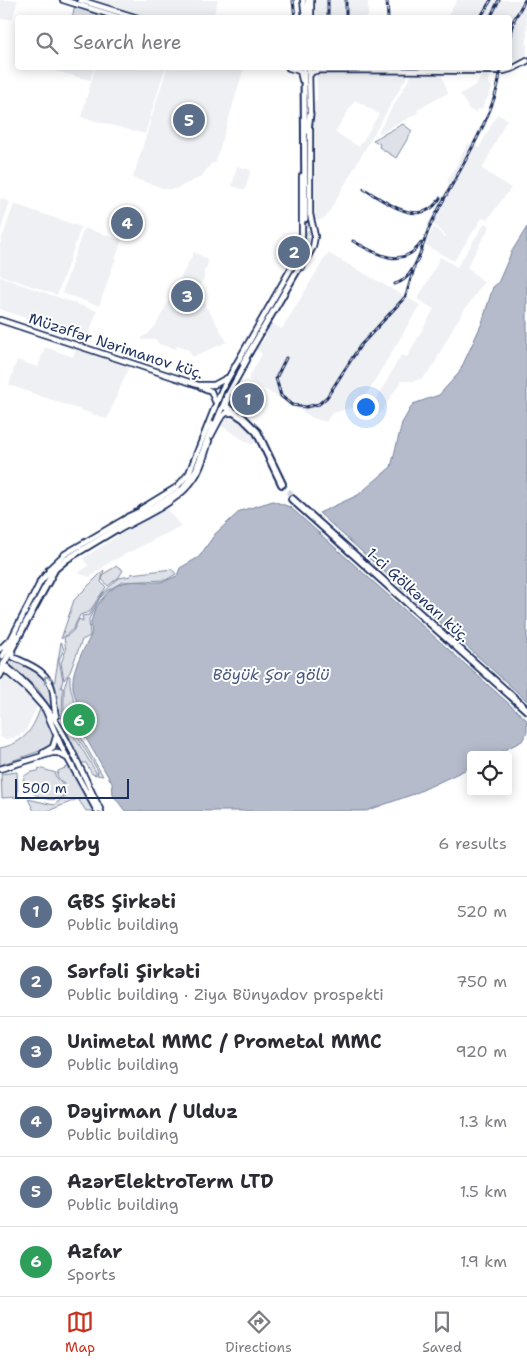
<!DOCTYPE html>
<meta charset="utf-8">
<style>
body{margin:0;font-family:"Shantell Sans",sans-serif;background:#f2f2f3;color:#2b2b33}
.controls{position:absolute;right:15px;bottom:15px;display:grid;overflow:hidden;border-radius:5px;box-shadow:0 2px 12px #0003}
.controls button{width:45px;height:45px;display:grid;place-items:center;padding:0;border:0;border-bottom:1px solid #e1e1e2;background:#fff;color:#2b2b33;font:25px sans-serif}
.scale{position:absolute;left:15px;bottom:12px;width:114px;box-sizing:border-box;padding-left:5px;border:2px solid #1b2f5e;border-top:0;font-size:14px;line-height:18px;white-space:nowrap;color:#1b2f5e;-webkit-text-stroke:4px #fff;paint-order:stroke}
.you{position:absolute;left:365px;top:406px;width:18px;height:18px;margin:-12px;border:4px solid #fff;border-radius:50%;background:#1a73e8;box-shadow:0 0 0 8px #1a73e833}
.badge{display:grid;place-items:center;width:32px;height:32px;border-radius:50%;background:#c8321e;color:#fff;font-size:16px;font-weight:700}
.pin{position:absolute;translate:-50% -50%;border:2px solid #fff;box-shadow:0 1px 5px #0006}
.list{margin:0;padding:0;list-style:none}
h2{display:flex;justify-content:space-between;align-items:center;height:65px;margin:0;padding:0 20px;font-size:21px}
h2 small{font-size:16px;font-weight:400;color:#7c7c81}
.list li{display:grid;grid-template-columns:32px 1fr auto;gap:15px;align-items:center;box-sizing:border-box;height:70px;padding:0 20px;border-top:1px solid #e1e1e2}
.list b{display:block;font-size:19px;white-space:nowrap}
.list p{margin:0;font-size:16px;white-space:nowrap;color:#7c7c81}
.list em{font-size:16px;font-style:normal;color:#7c7c81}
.icon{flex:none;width:28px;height:28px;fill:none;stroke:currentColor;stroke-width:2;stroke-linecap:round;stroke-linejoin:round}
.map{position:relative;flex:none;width:527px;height:811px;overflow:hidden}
.search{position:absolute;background:#fff;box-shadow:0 2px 12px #0003;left:15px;right:15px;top:15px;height:55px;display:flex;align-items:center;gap:12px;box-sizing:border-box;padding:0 18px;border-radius:5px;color:#7c7c81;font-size:19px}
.sheet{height:485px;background:#fff}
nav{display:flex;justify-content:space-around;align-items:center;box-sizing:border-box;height:70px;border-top:1px solid #e1e1e2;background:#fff;font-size:14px;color:#7c7c81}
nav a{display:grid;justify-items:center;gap:2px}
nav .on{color:#c8321e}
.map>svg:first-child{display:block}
</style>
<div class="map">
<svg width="527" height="811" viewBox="0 0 527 811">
<rect width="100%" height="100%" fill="#fff"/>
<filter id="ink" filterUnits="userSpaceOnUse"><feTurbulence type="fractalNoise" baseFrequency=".02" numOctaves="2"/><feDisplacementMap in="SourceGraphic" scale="10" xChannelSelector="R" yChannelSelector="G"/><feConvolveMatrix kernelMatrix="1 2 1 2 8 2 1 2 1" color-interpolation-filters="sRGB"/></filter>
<g filter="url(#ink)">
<path fill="#eff0f4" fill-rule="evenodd" d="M0,0H18L12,19H0Z
M91,0H218L213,17L148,18Z
M314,0H368V17L314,18Z
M457,0H522L510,23V18H452L448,15Z
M527,0V57L516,64L513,58L510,59V30Z
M56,68H94L90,80L55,71Z
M95,68H165L145,134L81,117Z
M167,68H244L215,164L212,163L201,177L175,189H166L133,178Z
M483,72H490L489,84L493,87L481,110L478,109L476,113L469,109L460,94L477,84Z
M368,73H409L326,217L318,221L312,214L314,101H317V95L316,74L368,75ZM355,100L379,114L359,147L335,132Z
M441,73L448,93L417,110L418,113L380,133L378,132L412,74Z
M497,114L507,119L482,169L511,188L487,220L482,218L454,261L425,245L434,227L444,237L446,236L433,223L448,197L444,195L450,184L447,182L468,143L479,148Z
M237,166L251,170L245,190L232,186Z
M0,198L10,202L0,232Z
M14,204L81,227L57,295L0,275V244Z
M485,223L490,226L467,267L484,282L455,324L432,368L423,378L414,381H401L380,414L371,409L401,355L407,357L434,309L417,299L430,278L440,257L457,267Z
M84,228L122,240L99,306L62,293Z
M194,252L208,260L207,268L204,271V279L198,287L206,305L205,307L208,309L227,342L192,357L189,350L177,346L176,349L159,344L155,339L142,340V337L148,334L156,325Z
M328,253L420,305L360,405L331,414L326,422L313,418L248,379L262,354L256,349L266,337L264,335L271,323L282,329Z
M0,277L97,311L87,340L0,309Z
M45,347L73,357L76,349L129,367L107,419L9,385L17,360L38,367Z
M228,415L243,424L253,435L257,440L252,445L220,425L225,416Z
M167,505L170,513L181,526L110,562L90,577L78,573L88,566L83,558Z
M5,674L26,690L38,704L24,734L21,733L19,737L16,735L14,739L10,737L9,740L0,737V684Z"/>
<path fill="#dee1e7" stroke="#7c88a2" d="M75,5L107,14L106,17L72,18Z
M403,124L412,131L396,158L379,147L380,144L373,140Z
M117,566L123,570L119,577L108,586L102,579L105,573Z
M172,569L176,574L166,580L122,582L107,591L100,598L89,619L90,636L82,640L70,672L64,680L61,663L66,650L64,638L73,631L79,619L83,621L82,616L89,615L102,594L119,578L130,576L131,574Z
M104,570L101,582L106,587L89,612L80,615L73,629L61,639L74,600Z
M61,642L64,649L59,660L63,680L61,688H63L62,716L96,772V775L92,774L86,763H80L57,706L54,685Z
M12,658C43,675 50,673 53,711L37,688L8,664Z
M68,676H70C68,696 82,711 84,730L82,733L77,725L76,729L103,776L97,775L98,771L64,715V688Z
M40,709C51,717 57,735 51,747L0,765V748C24,743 32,731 40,709Z
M70,766L93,811H86L78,799L48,811H34L28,799L54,805L64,797V784L57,776L58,771Z
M39,768L56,773L55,776L62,783L63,796C46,811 0,775 38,771Z
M17,772L18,797L2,798L1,774Z"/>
<path fill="#b5bbca" stroke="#77839f" d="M527,227V701L319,513L358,495L391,467L402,423L413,404L439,395L459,373L482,323L493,287L498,283L512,251Z
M273,501L290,507L527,720V732L522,741L495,755H471V767L465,770L414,794L366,811H125L113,795L112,783L84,735C90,718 75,704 73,688C71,668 83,652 91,635C92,631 91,627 91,623C93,608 106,590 120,584C132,579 146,583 159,582C165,582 171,578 177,576L180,568L199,557L215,534L240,511Z"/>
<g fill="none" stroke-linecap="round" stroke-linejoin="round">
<path stroke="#d1d5df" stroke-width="5" stroke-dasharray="5 2.5" stroke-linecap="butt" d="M306,250L308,218
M221,396L240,362
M213,424L225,395"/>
<path stroke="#d1d5df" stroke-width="6" stroke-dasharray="6 3" stroke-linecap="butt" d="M282,484L297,501"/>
<g stroke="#1b2f5e" stroke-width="8">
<path id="secondary" d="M63,0L121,18
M80,0L138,18
M303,0L305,18
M311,18V0
M289,68L300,71L302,80
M309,68L310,116
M310,75L312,72L319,70L504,71L514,68L527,61
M302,267L313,247L315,236L310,214V129
M0,320L198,385H214L227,378
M201,387L211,391L215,401
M214,427L227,396L247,360
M211,436L220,419L226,413H231
M141,509L177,487L189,473L222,389L297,258L302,237V176
M119,530C144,516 179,502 195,477C202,467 205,453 209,441
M49,569L65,554L130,516
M12,637L42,579
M0,649L9,640
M12,651L13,657C30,665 49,671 53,692C54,700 54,708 56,716
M7,667C60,709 72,754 101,811
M5,670L27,689L45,709L62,748L97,811
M0,676L4,668
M43,753L53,747L56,737
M0,769L52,753H58L67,758"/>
</g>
<g stroke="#1b2f5e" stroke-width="9">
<path id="primary" d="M308,18V0
M304,68L305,219
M308,131L310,114
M243,363L301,264L306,250
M128,517L145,509
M40,582L53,567
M2,656L15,635
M0,671L55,569L67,559L183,489L196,470L213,424"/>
</g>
<g stroke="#1b2f5e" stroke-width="10">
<path id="highway" d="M227,396L226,407L243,418L257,432L282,484
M292,499L527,710"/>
</g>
<use href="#secondary" stroke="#fff" stroke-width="4.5"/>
<use href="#primary" stroke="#fff" stroke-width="5"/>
<use href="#highway" stroke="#fff" stroke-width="6"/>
<g stroke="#1b2f5e" stroke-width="3">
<path id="rail" d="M293,0L295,18
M387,0L388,18
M328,18V0
M346,18V0
M480,18L491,0
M490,18L499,0
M510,27L525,0
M510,40L514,21
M364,189C386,202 421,230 440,198
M353,241C376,254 402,270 421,243
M395,284C402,282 408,277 412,270C421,257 424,238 431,224C449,186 501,108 500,68
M286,358L276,378L281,396L292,405L306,407L319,404L327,397L360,346L406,296L414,268"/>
</g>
<use href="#rail" stroke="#fff" stroke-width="1" stroke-dasharray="4" stroke-linecap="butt"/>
</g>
<defs><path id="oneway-chevron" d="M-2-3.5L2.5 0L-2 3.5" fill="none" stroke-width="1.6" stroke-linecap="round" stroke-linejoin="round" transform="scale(1.25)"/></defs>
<use stroke="#8d97ae" href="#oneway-chevron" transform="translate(47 679) rotate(-124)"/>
</g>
<g text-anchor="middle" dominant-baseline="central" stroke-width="4" stroke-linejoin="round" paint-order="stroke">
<g font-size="15" fill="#1b2f5e" stroke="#fff">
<text transform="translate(116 346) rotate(18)">Müzəffər Nərimanov küç.</text>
<text transform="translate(418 595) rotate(42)">1-ci Gölkənarı küç.</text>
</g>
<g font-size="16" font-style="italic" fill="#49597e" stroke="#fff">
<text x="271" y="674">Böyük Şor gölü</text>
</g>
</g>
</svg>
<div class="controls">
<button><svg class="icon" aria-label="locate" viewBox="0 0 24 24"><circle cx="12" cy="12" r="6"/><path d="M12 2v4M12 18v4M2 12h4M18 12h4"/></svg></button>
</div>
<div class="scale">500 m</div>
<div class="you"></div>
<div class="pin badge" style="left:248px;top:399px;background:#5c6f8a">1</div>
<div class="pin badge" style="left:294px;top:252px;background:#5c6f8a">2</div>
<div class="pin badge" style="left:187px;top:296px;background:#5c6f8a">3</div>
<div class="pin badge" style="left:127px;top:223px;background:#5c6f8a">4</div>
<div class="pin badge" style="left:189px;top:120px;background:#5c6f8a">5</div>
<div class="pin badge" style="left:79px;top:720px;background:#2e9e5b">6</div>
<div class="search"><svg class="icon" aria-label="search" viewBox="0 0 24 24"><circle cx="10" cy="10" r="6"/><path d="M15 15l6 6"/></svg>Search here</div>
</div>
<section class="sheet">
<h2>Nearby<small>6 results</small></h2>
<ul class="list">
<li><span class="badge" style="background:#5c6f8a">1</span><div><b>GBS Şirkəti</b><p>Public building</p></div><em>520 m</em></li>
<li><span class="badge" style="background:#5c6f8a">2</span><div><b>Sərfəli Şirkəti</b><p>Public building · Ziya Bünyadov prospekti</p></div><em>750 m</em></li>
<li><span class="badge" style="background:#5c6f8a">3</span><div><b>Unimetal MMC / Prometal MMC</b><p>Public building</p></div><em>920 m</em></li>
<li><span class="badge" style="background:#5c6f8a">4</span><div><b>Dəyirman / Ulduz</b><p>Public building</p></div><em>1.3 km</em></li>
<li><span class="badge" style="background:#5c6f8a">5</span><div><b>AzərElektroTerm LTD</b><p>Public building</p></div><em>1.5 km</em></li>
<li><span class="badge" style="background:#2e9e5b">6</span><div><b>Azfar</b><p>Sports</p></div><em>1.9 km</em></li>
</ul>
</section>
<nav>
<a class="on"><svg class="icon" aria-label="map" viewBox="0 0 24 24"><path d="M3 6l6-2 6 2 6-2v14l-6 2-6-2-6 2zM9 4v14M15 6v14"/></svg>Map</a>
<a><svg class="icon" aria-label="directions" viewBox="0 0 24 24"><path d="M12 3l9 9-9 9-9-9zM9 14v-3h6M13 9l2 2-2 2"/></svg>Directions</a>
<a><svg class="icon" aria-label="saved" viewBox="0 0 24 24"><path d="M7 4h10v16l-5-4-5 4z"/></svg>Saved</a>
</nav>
